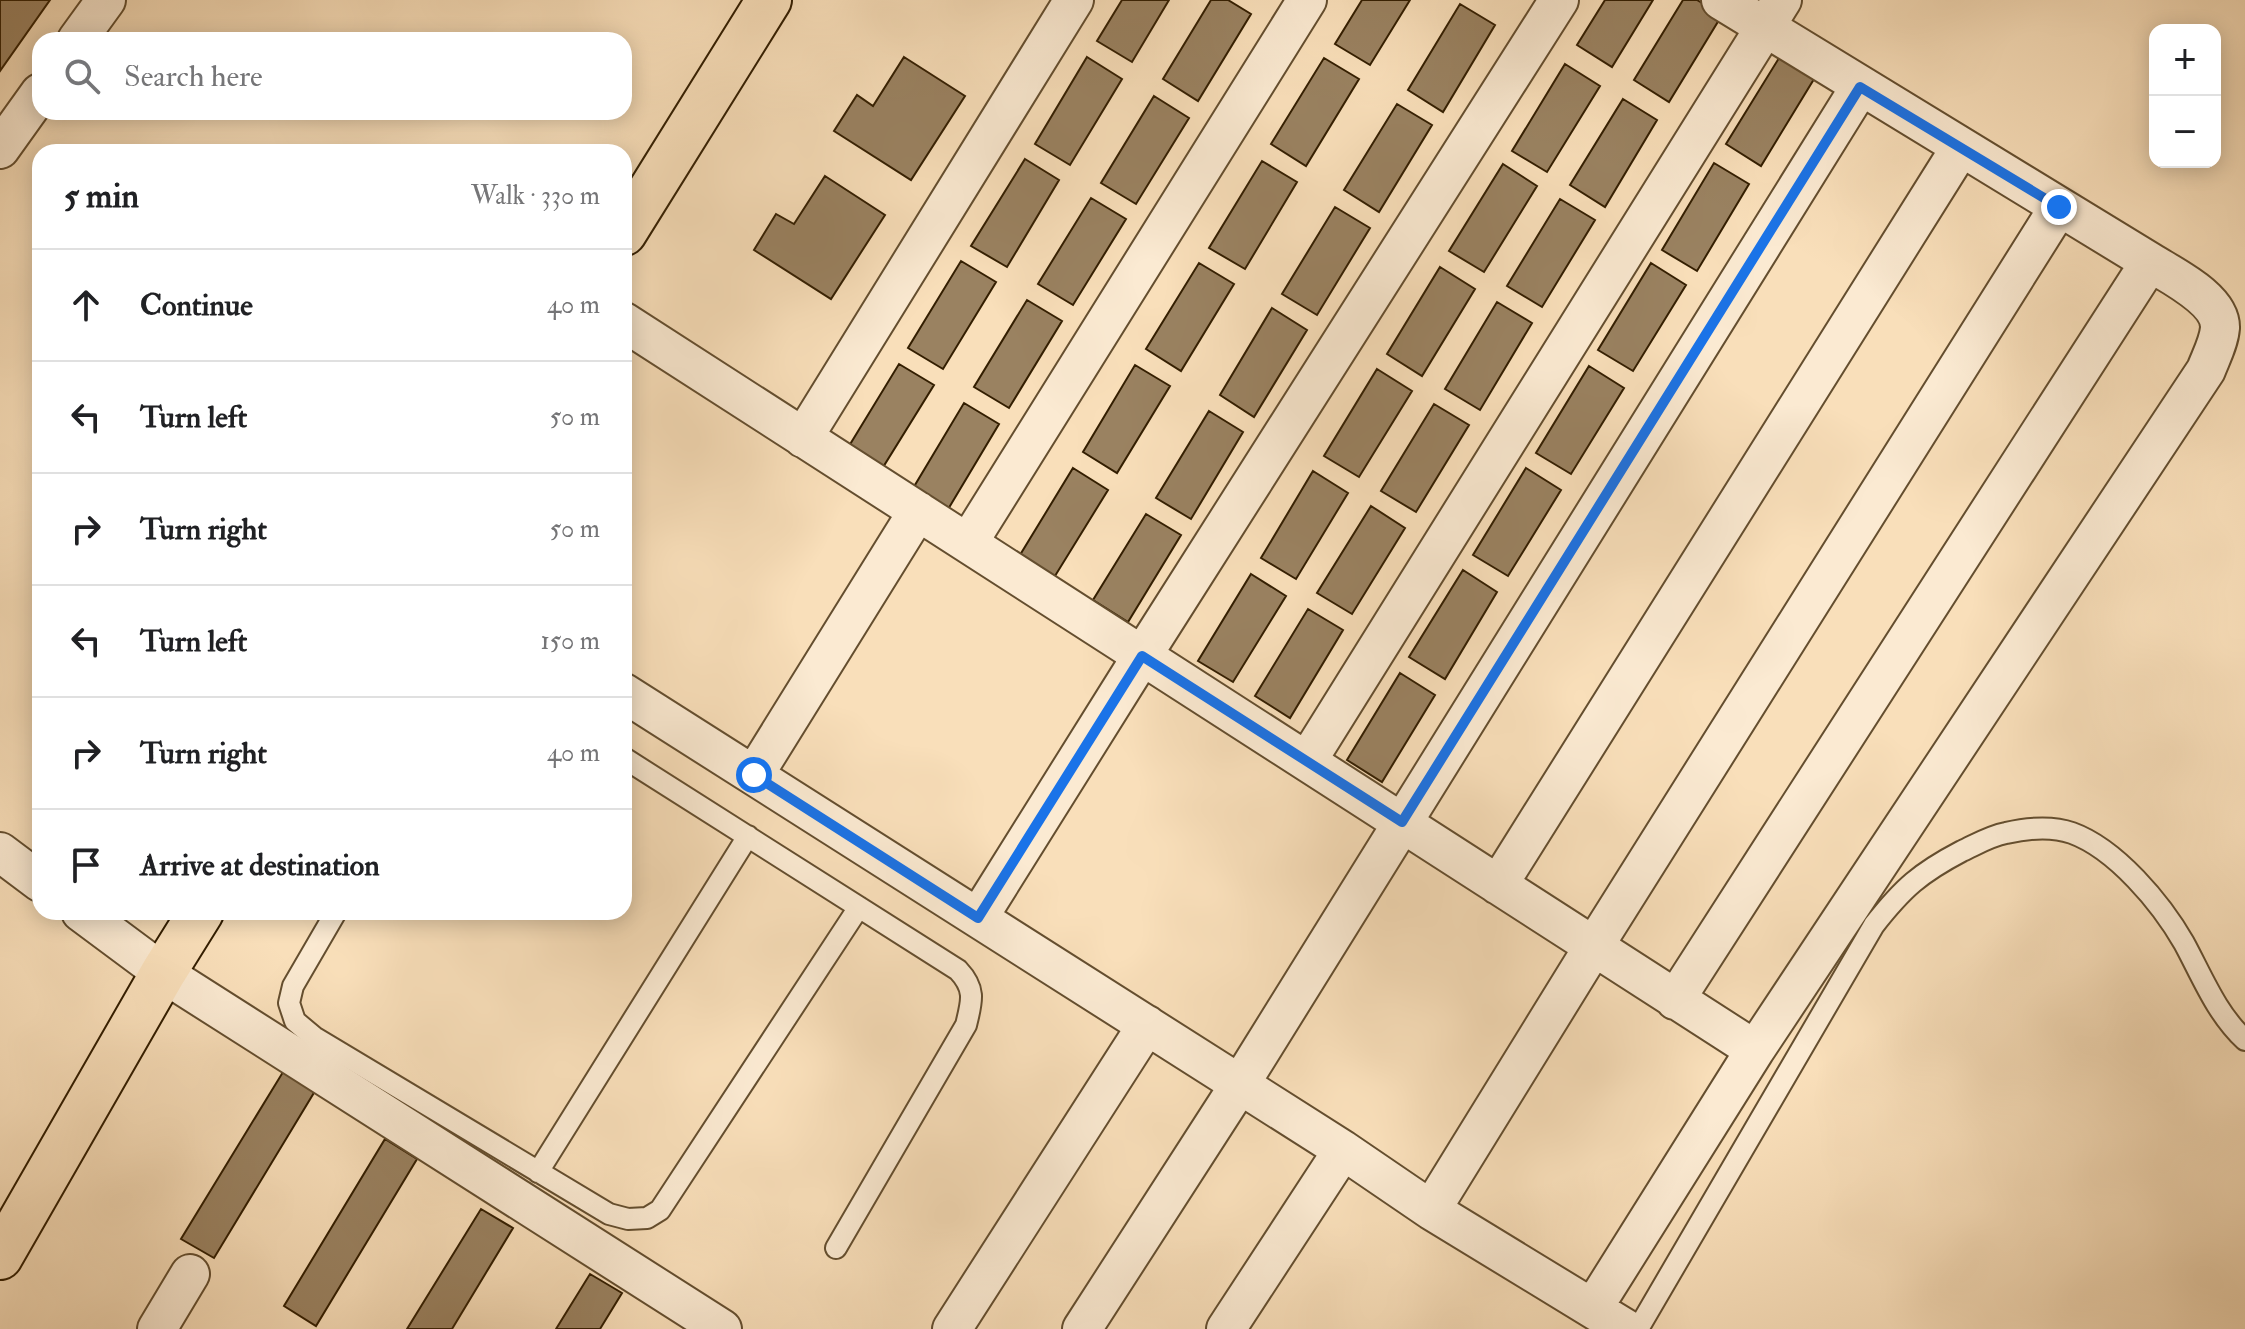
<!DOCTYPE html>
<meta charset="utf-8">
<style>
body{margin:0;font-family:"IM FELL Double Pica",serif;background:#f2f2f2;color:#202124}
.controls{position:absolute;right:24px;top:24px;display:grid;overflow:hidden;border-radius:16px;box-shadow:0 4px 20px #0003}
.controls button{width:72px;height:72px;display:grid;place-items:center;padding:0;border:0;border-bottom:2px solid #e0e0e0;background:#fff;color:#202124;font:40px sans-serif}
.stop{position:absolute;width:24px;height:24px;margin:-18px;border:6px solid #1a73e8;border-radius:50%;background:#fff}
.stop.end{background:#1a73e8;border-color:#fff;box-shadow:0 2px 8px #0008}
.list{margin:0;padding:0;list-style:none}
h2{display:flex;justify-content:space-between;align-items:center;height:104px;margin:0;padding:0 32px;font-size:34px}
h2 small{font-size:26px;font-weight:400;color:#757577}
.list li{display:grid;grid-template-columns:52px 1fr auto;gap:24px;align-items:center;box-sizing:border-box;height:112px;padding:0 32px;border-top:2px solid #e0e0e0}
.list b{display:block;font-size:30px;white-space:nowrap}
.list em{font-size:26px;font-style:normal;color:#757577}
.icon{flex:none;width:44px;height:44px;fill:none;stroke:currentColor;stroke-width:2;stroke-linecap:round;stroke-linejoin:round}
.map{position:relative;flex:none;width:2245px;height:1329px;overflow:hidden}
.search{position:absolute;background:#fff;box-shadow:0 4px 20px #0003;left:32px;top:32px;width:600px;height:88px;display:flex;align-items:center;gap:20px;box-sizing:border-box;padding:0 28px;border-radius:24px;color:#757577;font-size:30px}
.panel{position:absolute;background:#fff;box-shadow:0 4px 20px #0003;left:32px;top:144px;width:600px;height:776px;border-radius:24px}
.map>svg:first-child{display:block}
</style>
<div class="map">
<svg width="2245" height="1329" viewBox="0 0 2245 1329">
<rect width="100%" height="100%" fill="#f9dfba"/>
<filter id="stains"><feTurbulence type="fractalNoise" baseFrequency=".0025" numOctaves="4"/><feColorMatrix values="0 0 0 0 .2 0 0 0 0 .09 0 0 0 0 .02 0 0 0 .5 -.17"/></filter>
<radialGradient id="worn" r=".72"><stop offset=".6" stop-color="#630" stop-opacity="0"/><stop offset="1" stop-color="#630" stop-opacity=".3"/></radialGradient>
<path fill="#9a8261" stroke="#331e01" stroke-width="2" d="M0,0H50L0,71Z
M1122,0H1169L1132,62L1097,41Z
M1211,0H1228L1251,14L1198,101L1163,79Z
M1362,0H1410L1370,65L1335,44Z
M1605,0H1653L1612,67L1577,45Z
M1683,0H1697L1722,15L1669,102L1634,80Z
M1460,4L1495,25L1443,112L1408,90Z
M904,57L965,96L911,180L834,131L857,95L873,106Z
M1087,57L1122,79L1070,165L1035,144Z
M1324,58L1359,79L1306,166L1271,144Z
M1779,58L1814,79L1761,166L1726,144Z
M1565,64L1600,86L1547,172L1512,151Z
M1154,96L1189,118L1136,204L1101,183Z
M1623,99L1657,120L1605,207L1570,185Z
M1397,104L1432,125L1379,212L1344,190Z
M1025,159L1059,180L1007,267L971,246Z
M1262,161L1297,182L1245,269L1209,248Z
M1714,163L1749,184L1697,271L1662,250Z
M1503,164L1537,186L1484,272L1449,251Z
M825,176L885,215L831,299L754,250L776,214L794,224Z
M1091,198L1126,219L1073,305L1038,284Z
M1560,199L1595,220L1542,307L1507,286Z
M1335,207L1370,228L1317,315L1282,294Z
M961,261L996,282L943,369L908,348Z
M1199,263L1234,284L1181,371L1146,349Z
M1651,263L1686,285L1633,371L1598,350Z
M1440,267L1475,289L1422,376L1387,354Z
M1027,300L1062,321L1009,408L974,387Z
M1497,302L1532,323L1480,410L1445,389Z
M1272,308L1307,330L1254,417L1220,395Z
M899,364L934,385L880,472L846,451Z
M1135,365L1170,386L1117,473L1083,452Z
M1589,366L1624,388L1571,474L1536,453Z
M1377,369L1412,391L1359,477L1324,456Z
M964,403L999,424L947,511L912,490Z
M1434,404L1469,425L1416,512L1381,491Z
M1209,411L1243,432L1191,519L1156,498Z
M1073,468L1108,490L1055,576L1020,555Z
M1526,468L1561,490L1508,576L1473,555Z
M1313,471L1348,493L1296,579L1261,558Z
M1371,506L1405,528L1352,614L1317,593Z
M1146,514L1181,535L1128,622L1093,600Z
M1463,570L1497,592L1445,679L1409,657Z
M1251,574L1286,596L1233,682L1198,661Z
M1308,609L1343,630L1290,718L1255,696Z
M1400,673L1435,695L1382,782L1347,760Z
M283,1072L315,1091L214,1258L181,1239Z
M385,1139L417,1159L316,1326L284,1306Z
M481,1209L513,1228L452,1329H407Z
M590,1274L622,1293L600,1329H556Z"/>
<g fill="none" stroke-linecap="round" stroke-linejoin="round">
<g stroke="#644e2f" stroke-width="24">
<path id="service" d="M624,758L958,970C976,989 972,1001 966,1025L836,1248
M336,912L293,986L289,1003L295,1021L314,1037L609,1214L628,1219L647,1218L660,1210L859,907
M538,1172L748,836
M1638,1329L1874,925C1903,888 1920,873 1962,851C1977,844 1990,836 2006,833C2028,828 2052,826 2072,833C2116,849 2161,903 2184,943C2202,976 2216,1013 2245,1040"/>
</g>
<g stroke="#644e2f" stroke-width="42">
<path id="minor" d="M77,40L106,0
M0,149L40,93
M624,322L1755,1050
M803,438L1074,0
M968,543L1307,0
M624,693L1343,1150L1431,1210L1626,1329
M1307,761L1782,0
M754,775L918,511
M0,852L40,882
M1498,885L1961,147
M81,912L163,973L722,1329
M978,918L1142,656L1559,0
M1675,1000L2150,262
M1431,1210L1594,946L2059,207
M1593,1308L1755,1050L2206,370C2211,357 2219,342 2220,328C2221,299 2172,276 2150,262L1721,0
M157,1329L190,1274
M952,1329L1147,1025
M1082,1329L1240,1084L1860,87
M1226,1329L1343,1150"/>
</g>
<g stroke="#331e01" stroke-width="48">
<path id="trunk" d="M624,233L769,0
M0,1257L163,973L201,912"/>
</g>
<use href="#service" stroke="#fbead2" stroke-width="20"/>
<use href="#minor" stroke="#fbead2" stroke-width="38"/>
<use href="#trunk" stroke="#f9dfba" stroke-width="44"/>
</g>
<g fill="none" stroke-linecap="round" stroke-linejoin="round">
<path stroke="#1a73e8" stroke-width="10" d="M754,775L978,918L1142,656L1402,822L1860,87L2059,207"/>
</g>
<rect width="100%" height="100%" filter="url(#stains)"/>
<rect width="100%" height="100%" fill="url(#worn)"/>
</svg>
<div class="controls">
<button>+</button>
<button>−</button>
</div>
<div class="stop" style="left:754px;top:775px"></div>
<div class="stop end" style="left:2059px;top:207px"></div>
<div class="search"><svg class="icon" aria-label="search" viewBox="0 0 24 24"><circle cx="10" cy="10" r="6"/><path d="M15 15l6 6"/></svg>Search here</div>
<section class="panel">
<h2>5 min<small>Walk · 330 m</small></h2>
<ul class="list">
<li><svg class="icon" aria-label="ahead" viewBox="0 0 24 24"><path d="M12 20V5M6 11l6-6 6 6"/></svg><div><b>Continue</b></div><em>40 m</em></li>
<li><svg class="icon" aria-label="left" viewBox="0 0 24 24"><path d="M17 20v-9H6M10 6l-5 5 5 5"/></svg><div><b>Turn left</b></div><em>50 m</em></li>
<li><svg class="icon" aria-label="right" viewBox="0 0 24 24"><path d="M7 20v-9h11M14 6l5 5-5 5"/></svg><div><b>Turn right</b></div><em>50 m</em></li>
<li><svg class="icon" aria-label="left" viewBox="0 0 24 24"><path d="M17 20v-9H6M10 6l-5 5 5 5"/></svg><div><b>Turn left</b></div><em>150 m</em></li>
<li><svg class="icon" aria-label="right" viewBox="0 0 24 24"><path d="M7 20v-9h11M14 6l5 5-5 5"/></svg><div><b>Turn right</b></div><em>40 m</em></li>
<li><svg class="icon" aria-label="arrive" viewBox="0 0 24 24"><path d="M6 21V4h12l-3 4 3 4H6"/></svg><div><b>Arrive at destination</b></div></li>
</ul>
</section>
</div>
